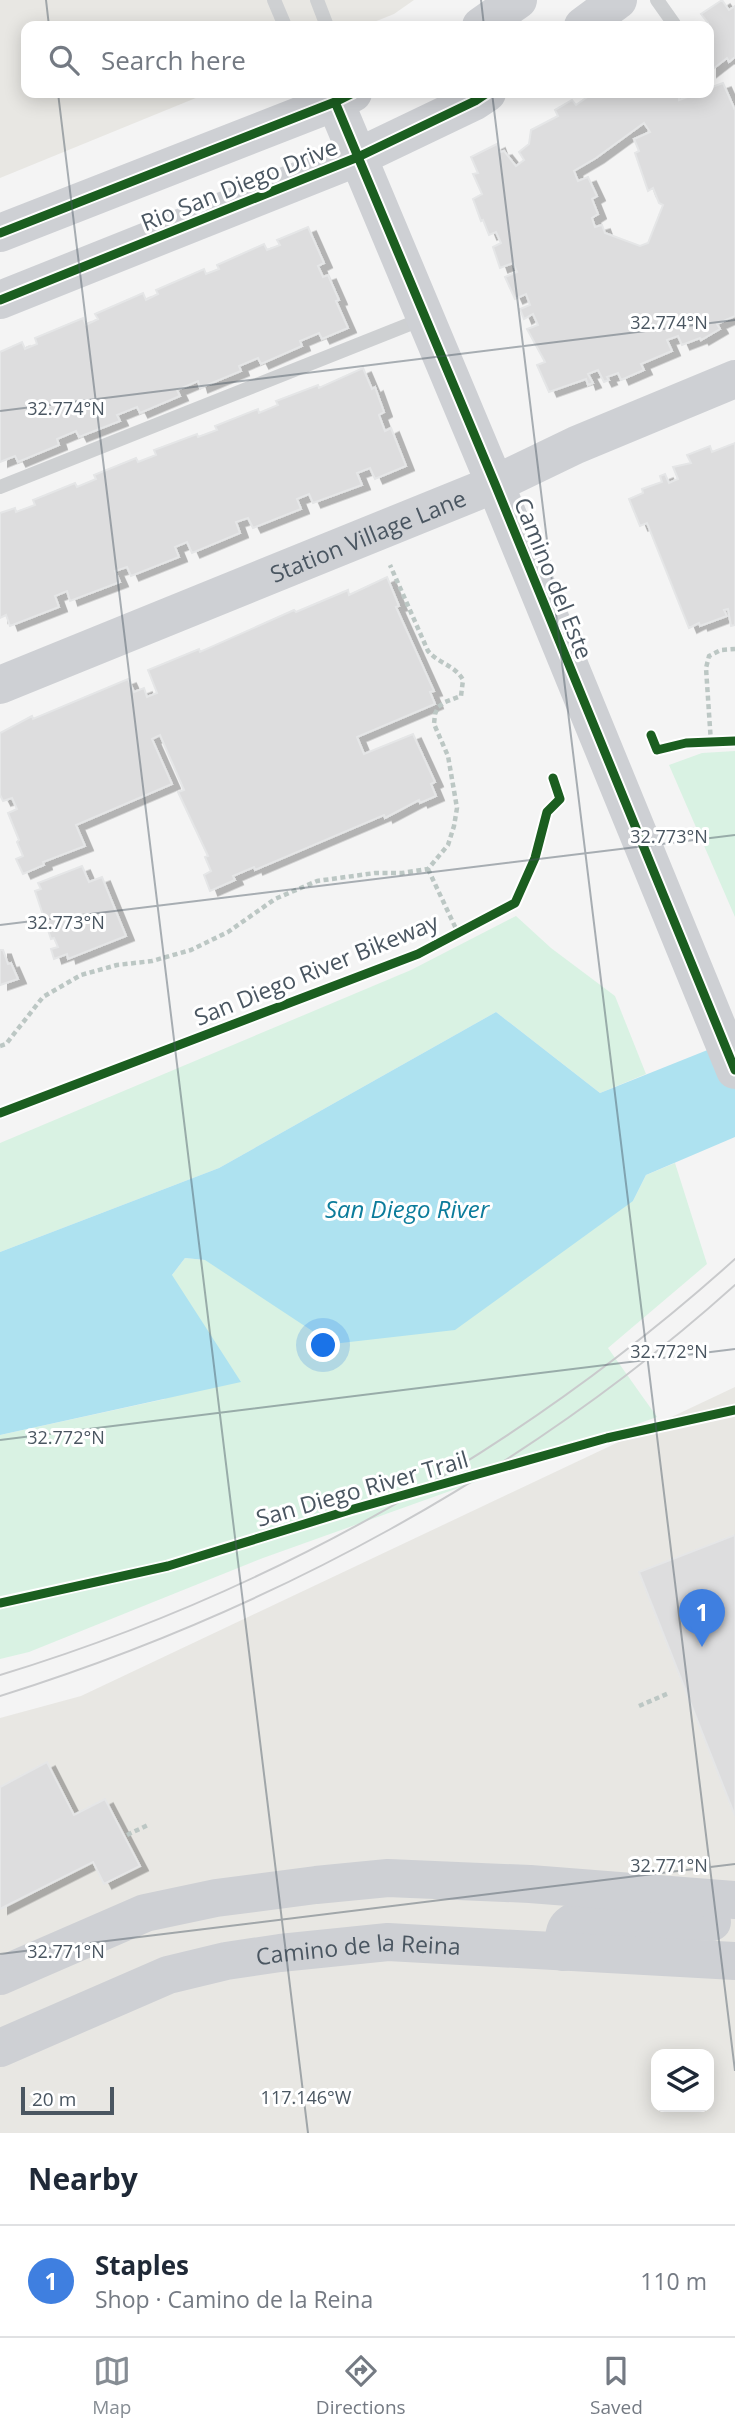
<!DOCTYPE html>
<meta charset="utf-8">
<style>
body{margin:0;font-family:"Open Sans",sans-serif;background:#f2f2f3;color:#1f2937}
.controls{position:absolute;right:21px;bottom:21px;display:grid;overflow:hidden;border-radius:14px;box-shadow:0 4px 18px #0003}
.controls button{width:63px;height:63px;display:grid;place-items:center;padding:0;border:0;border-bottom:2px solid #e0e1e3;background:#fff;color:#1f2937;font:35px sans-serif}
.scale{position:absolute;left:21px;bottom:18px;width:93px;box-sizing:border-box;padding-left:7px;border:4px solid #4a5661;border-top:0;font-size:19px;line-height:24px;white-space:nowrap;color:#4a5661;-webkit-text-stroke:5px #fff;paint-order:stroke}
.you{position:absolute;left:324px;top:1346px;width:24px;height:24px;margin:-18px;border:5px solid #fff;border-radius:50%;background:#1a73e8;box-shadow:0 0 0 10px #1a73e833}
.badge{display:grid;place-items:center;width:46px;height:46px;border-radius:50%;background:#868d94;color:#fff;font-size:23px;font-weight:700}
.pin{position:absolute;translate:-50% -58px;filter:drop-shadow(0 2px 4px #0008)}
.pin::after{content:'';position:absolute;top:37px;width:24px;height:21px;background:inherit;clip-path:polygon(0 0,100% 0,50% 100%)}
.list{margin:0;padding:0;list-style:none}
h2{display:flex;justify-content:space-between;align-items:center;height:91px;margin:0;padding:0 28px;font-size:30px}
h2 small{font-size:23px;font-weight:400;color:#747a83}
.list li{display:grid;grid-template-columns:46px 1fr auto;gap:21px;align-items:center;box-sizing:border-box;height:112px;padding:0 28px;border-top:2px solid #e0e1e3}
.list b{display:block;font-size:26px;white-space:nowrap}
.list p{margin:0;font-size:23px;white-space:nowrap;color:#747a83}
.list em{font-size:23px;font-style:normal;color:#747a83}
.icon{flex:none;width:38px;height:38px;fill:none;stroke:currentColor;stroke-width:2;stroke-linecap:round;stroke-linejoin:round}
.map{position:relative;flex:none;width:735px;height:2133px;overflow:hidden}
.search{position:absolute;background:#fff;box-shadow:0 4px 18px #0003;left:21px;right:21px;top:21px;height:77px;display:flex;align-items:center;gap:18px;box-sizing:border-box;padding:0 24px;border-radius:14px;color:#747a83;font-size:26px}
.sheet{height:203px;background:#fff}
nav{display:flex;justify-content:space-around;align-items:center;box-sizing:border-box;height:98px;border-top:2px solid #e0e1e3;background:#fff;font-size:19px;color:#747a83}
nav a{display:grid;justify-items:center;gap:4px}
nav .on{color:#868d94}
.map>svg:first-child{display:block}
</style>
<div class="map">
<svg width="735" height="2133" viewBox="0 0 735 2133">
<defs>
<filter id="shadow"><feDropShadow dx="8" dy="4.5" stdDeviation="0" flood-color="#0004"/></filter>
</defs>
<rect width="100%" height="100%" fill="#f4f4f4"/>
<path fill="#e8e7e3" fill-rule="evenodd" d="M0,0H414L394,14L364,26H26V93H208L0,178Z
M735,1387V2133H0V1718L81,1696ZM656,2054H709V2107H656Z"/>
<path fill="#d9f2e3" d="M735,751V917L669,765L702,753Z
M516,916L551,948L615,996L646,1074L600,1093L496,1012L219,1168L0,1252V1143L411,970Z
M675,1163L707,1264L608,1348L657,1417L263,1558L29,1652L0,1659V1435L165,1399L172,1275L185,1258L205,1260L633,1201L646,1175Z"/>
<path fill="#aee2f0" d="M496,1012L600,1093L735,1039V1137L646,1175L633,1201L455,1330L332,1344L205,1260L185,1258L172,1275L241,1382L0,1435V1252L219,1168Z"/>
<path fill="#ddddde" stroke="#e5e6e7" stroke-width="2" fill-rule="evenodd" filter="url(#shadow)" d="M722,0L729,10L735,6V57L729,62L727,58L709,72V26H703L708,23L701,14Z
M723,83L735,110V316L717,324L720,329L701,340L700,338L682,345L678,336L667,340L672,351L641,364L644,370L621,380L618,373L607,377L609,380L604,382L598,370L588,374L593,383L588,385L586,379L549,392L537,365L545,362L527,329L538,325L533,314L524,319L520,309L530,305L526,294L515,299L505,277L517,272L513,263L500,268L493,247L501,243L496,232L489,235L483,220L481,221L473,199L482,194L473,174L478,173L471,157L497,144L500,152L504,151L516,166L524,160L519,152L529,144L531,130L558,116L555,110L572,100L576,105L593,93H679V100L698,93H709V88ZM644,123L650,132L634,139L639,151L635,153L648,191L653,188L659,203L663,205L648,243L640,246L605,233L602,225L595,227L592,218L598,214L592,199L597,196L588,177L578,181L574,171L596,158Z
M308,227L324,263L318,266L323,277L328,275L339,300L336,301L348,328L322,339L319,333L300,341L302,346L261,364L258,358L239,366L241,371L200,388L198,381L177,390L180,396L140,413L137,407L117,415L120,421L79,437L76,431L57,439L59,445L18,462L15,456L0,462V352L22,342L25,349L37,344L35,338L83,318L86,325L98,319L95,314L143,293L146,300L158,294L156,290L204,269L206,274L219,269L217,265L264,244L267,250L280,245L277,240Z
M363,368L372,389L375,387L384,412L379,415L385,431L391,428L406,466L375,479L370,468L357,473L362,485L313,503L309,494L297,499L301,509L253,528L248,518L236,522L240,533L192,553L187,542L175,547L179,557L131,576L127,567L115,571L120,582L70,601L67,591L55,596L59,607L10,626L6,615L0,618V513L15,508L16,512L35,505L33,500L75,483L77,487L96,479L94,475L136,458L138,462L156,455L154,450L197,434L198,437L217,430L215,426L258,409L259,413L278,405L276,401L318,385L319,388Z
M735,443V625L731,626L728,609L724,610L727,616L700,626L699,623L689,628L647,523L640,526L629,499L643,493L642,489L662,482L660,476L665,474L669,483L678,479L673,467L691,463L687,455L710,446L712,452Z
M387,577L399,606L396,607L434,691L430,692L435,704L357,737L364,754L413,734L435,782L431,784L436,796L420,803L419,800L385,818L384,815L255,870L254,867L233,876L235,880L210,891L204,875L211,871L205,857L208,856L178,792L184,790L160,735L152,739L172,784L76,825L85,846L43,862L44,865L23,874L16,859L23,856L17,842L19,840L8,813L17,809L12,798L3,801L0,795V733L32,716L33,719L128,679L134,692L144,688L147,697L157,693L148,670L199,649L200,652L294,610L296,612L348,590L349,595Z
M82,866L89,882L102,877L126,936L68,959L67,954L54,959L51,949L58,947L54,938L51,939L35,891L41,889L38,883Z
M0,950H3L8,964L11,963L18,979L0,985Z
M735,1535V1816L639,1572Z
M47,1762L74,1815L105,1799L140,1866L104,1884L93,1862L0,1909V1787Z"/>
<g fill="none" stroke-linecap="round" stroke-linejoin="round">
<path stroke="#bcc7c4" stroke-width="4.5" stroke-dasharray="5 3.5" stroke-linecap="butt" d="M711,743L706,668L709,656L721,650L735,649
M428,869L458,933
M0,1046L6,1044L43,997L81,975L117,965L152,961L191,950L228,932L275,899L317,881L375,873H402L428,869L448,845L454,826L457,808L448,756L434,724L435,714L438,707L445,702L461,696L463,680C455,665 439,664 428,651L390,565
M639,1706L669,1693
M127,1835L150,1824"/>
<path stroke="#ced0d2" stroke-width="14" d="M274,0L285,26
M317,0L327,26
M657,0L674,24
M0,487L425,318"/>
<g stroke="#ced0d4" stroke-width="38">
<path d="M481,26L518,0"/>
<path d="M583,26L618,0"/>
<path d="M335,102L495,484L735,1070"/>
<path d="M0,233L335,102L353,93"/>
<path d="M0,300L358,157L475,101L487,93"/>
<path id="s1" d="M0,685L495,484L576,445L735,379"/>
<path d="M563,1952C564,1935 562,1924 581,1919L712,1922"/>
<path d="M0,1976L145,1913L216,1898L316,1885L388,1878L530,1884L735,1900"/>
<path id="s2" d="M0,2048L168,1975L226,1961L280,1953L388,1942L735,1961"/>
</g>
<path stroke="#c9cacc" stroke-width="2" d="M0,1675C270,1593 525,1448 735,1259
M0,1696C268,1612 526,1473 735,1285"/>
<g stroke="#fff" stroke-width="13">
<path id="cycleway" d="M335,102L495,484L735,1070
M0,233L335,102L353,93
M0,300L358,157L475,101L487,93
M651,735L657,750L686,743L735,741
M0,1113L418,954L515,903L535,858L547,812L560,799L553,778
M0,1603L168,1566L350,1510L607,1438L735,1410"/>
</g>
<use href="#cycleway" stroke="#1b5e20" stroke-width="9"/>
</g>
<path fill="none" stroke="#4a5661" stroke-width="2" stroke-opacity="0.45" d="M46,0L49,26M481,0L484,26M58,93L308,2133M492,93L735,2071M0,411L735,320M0,925L735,835M0,1440L735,1349M0,1954L735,1864"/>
<g text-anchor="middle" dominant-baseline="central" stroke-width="6" stroke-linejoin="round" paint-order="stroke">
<g font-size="23" fill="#4a5661" stroke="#fff">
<text transform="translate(239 184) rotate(-22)">Rio San Diego Drive</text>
<text stroke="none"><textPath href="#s1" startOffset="397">Station Village Lane</textPath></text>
<text transform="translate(554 578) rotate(68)">Camino del Este</text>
<text transform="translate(316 969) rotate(-22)">San Diego River Bikeway</text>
<text transform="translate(362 1488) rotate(-16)">San Diego River Trail</text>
<text stroke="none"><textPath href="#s2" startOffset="376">Camino de la Reina</textPath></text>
</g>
<g font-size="24" font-style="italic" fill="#0c7c9b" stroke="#fff">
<text x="407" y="1208">San Diego River</text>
</g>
</g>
<g font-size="18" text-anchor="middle" fill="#4a5661" stroke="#fff" stroke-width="6" stroke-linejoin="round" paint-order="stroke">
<text x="669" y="329">32.774°N</text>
<text x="66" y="415">32.774°N</text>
<text x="669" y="843">32.773°N</text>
<text x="66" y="929">32.773°N</text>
<text x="669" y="1358">32.772°N</text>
<text x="66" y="1444">32.772°N</text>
<text x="669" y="1872">32.771°N</text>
<text x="66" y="1958">32.771°N</text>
<text x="306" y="2104">117.146°W</text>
</g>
</svg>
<div class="controls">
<button><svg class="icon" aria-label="layers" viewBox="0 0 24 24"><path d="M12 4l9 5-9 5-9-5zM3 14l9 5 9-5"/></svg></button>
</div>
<div class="scale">20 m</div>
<div class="you"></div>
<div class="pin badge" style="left:702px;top:1647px;background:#3f7fe0">1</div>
<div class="search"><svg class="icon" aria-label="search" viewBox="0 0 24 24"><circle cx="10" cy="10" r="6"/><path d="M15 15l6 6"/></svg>Search here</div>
</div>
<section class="sheet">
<h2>Nearby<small></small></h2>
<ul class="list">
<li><span class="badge" style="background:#3f7fe0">1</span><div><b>Staples</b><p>Shop · Camino de la Reina</p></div><em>110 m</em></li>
</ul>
</section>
<nav>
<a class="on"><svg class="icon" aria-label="map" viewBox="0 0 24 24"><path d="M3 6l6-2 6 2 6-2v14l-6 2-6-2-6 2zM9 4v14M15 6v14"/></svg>Map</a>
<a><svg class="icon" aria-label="directions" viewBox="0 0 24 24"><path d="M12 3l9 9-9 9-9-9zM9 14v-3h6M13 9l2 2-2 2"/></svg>Directions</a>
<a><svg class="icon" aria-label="saved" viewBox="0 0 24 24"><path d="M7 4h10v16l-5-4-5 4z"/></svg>Saved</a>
</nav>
